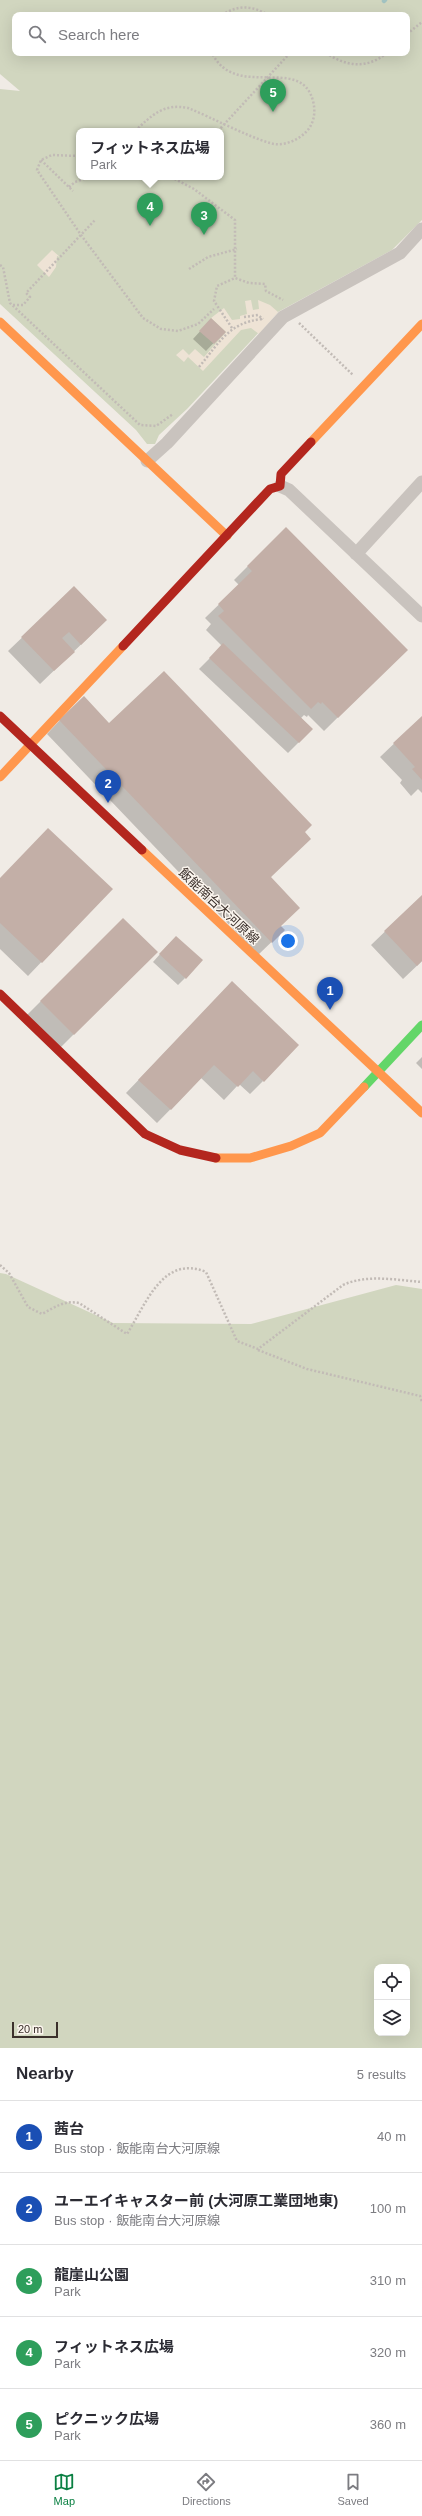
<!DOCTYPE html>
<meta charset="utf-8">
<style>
body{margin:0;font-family:Arial,"Noto Sans JP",sans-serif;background:#f2f2f3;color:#2b2b33}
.controls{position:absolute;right:12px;bottom:12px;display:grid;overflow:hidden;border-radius:8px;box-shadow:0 4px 16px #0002}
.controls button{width:36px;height:36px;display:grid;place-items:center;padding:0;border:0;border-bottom:1px solid #e1e1e2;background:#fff;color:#2b2b33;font:20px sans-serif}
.scale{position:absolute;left:12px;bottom:10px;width:46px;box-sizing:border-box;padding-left:4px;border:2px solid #3b302b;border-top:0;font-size:11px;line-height:14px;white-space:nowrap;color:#3b302b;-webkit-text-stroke:3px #fbf5ee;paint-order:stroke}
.you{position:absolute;left:288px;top:941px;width:14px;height:14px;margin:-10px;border:3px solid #fff;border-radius:50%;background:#1a73e8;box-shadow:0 0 0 6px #1a73e833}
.badge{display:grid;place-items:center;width:26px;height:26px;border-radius:50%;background:#0b8043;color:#fff;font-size:13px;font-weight:700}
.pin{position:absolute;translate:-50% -33px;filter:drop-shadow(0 1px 2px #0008)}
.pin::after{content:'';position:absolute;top:21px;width:14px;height:12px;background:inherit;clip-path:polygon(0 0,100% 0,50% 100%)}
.popup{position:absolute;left:76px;top:128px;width:148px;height:52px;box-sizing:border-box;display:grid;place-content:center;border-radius:8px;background:#fff;filter:drop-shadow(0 1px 3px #0005);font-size:13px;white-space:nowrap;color:#7c7c81}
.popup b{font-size:15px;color:#2b2b33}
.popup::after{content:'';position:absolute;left:50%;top:100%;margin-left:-8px;border:8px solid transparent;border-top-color:#fff}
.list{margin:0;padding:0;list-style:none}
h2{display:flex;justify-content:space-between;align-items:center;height:52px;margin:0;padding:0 16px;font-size:17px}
h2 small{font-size:13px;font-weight:400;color:#7c7c81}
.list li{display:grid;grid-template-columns:26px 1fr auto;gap:12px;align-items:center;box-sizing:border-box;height:72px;padding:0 16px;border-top:1px solid #e1e1e2}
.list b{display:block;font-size:15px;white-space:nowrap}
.list p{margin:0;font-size:13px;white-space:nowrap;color:#7c7c81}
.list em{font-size:13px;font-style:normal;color:#7c7c81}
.icon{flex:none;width:22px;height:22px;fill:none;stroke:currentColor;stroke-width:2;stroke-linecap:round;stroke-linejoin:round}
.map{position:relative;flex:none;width:422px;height:2048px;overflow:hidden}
.search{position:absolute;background:#fff;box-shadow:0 4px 16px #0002;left:12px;right:12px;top:12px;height:44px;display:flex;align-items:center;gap:10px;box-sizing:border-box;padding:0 14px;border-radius:8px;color:#7c7c81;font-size:15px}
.sheet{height:412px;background:#fff}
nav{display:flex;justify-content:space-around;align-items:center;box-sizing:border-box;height:56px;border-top:1px solid #e1e1e2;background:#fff;font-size:11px;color:#7c7c81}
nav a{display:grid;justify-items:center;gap:2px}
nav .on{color:#0b8043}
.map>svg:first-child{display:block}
</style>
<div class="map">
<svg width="422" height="2048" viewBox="0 0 422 2048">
<rect width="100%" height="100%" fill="#f0ebe5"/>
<path fill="#d1d6bf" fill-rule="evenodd" d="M0,0H422V220L392,250L278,312L187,409L159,435L155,444H147L136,430L0,304V89L20,91L0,74ZM15,15H407V53H15ZM79,131H221V177H79Z
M0,1273L6,1274L113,1323L251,1324L396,1285L422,1289V2048H0ZM377,1967H407V2033H377Z"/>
<path fill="#eee3d5" d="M52,250L60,257L57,256L56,267L49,277L37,265Z
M251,300L253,310L259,309L258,300L270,305L278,312L259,334L251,328L241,330L203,371L188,357L184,362L176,355L183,349L189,355L195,349L204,357L226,332L211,318L224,308L232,320L240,319V316L247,314L245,301Z"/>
<path fill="#0003" d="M204,327L224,332L206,351L193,339Z
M286,528L406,650L324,731L308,715L307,717L304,715L301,718L312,729L288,753L199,669L222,646L206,630L211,624L205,618L239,585L234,580Z
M74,588L92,634L40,684L8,651Z
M422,717V793L418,789L411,796L400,783L402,780L380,757Z
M60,720L109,724L304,832L270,878L280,926L284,930L258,955L47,734Z
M0,879L111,889L28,976L0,949Z
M422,896V961L403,979L371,945Z
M123,919L156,952L60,1048L27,1015Z
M169,944L185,978L178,985L153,962Z
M219,996L263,1081L250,1094L239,1084L224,1100L201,1078L157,1123L126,1093Z
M422,1057V1069L416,1063Z"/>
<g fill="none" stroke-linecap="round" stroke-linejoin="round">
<path stroke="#a1c2c1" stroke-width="4.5" d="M384,1L385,0"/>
</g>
<path fill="#c3afa7" d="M211,318L226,332L214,344L199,331Z
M286,527L408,650L338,718L322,702L321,704L318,702L311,709L218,616L224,611L218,604L252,571L247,566Z
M74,586L107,620L81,645L69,632L62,638L75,652L54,671L21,637Z
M223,643L313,729L299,743L209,658Z
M164,671L312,825L305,832L311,839L271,877L300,908L281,926L285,930L272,943L59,720L84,696L109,723Z
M422,716V780L412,769L415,767L393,743Z
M48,828L113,889L42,963L0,923V878Z
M422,895V961L417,966L384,931Z
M123,918L158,952L74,1035L40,1001Z
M176,936L203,960L186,979L159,954Z
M232,981L299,1045L264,1082L253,1071L238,1087L214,1065L171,1110L138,1080Z"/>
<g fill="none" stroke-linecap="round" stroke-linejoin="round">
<path stroke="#c2bbb6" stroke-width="2.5" stroke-dasharray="2 2" stroke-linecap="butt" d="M222,15C237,5 252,5 268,15
M407,34L422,22
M326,53C347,67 367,69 387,53
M135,131C152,115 164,103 188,108C213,118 246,136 270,143C282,147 297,141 306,132C314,124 316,112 313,101C301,54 235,101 212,53
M218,131L290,53
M79,156L52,155L41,160L37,170L81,235L143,318L161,329L178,331L198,324L214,309
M41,160L73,191
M171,177L194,189L235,220V278
M69,187L75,182L90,177
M0,265L3,267L10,303L140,425L156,426L173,414
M189,269L208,257L237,249
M13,305H23L30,297L26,293L95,220
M244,317L258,315L263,319
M299,323L353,375
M232,328L214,301L217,286L235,278L249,283L265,284L266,291L283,300
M199,367C220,342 228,323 262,319
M0,1265L9,1273L28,1307L42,1314C55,1307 65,1300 79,1303L127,1334C146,1304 163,1254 206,1272L237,1341L258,1349L343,1285C367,1274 396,1280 422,1282
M258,1350L307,1369L420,1396L422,1402"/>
<path stroke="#c9c3be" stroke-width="13" d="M147,461L167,443L283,317L400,253L422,229
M280,486L289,490L422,616
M356,554L422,482"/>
<path stroke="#63d668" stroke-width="9" d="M364,1087L422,1025"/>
<path stroke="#ff974d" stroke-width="9" d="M0,322L227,536
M311,442L422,324
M0,777L123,646
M142,850L422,1113
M216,1158H250L291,1146L320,1133L364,1087"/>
<path stroke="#b3261e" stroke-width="9" d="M123,646L270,489L280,486L281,474L311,442
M0,716L142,850
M0,994L145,1134L180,1150L216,1158"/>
</g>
<g text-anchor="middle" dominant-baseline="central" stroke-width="3" stroke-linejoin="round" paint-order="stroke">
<g font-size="13" fill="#3b302b" stroke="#fbf5ee">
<text transform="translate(219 906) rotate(43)">飯能南台大河原線</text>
</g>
</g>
</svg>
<div class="controls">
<button><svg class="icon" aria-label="locate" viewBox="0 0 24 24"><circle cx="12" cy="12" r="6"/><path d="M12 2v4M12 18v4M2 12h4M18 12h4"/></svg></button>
<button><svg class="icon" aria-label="layers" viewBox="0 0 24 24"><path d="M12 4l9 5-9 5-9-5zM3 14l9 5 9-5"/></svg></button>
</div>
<div class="scale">20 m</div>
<div class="you"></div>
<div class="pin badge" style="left:330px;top:1010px;background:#1a4fb4">1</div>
<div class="pin badge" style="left:108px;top:803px;background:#1a4fb4">2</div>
<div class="pin badge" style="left:204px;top:235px;background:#2e9e5b">3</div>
<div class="pin badge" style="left:150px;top:226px;background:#2e9e5b">4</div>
<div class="popup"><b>フィットネス広場</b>Park</div>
<div class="pin badge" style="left:273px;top:112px;background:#2e9e5b">5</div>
<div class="search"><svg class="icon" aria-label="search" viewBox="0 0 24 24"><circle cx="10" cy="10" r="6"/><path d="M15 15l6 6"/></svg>Search here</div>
</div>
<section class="sheet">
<h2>Nearby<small>5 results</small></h2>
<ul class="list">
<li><span class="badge" style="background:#1a4fb4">1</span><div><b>茜台</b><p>Bus stop · 飯能南台大河原線</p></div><em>40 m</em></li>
<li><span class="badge" style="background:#1a4fb4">2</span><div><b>ユーエイキャスター前 (大河原工業団地東)</b><p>Bus stop · 飯能南台大河原線</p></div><em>100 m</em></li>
<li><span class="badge" style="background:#2e9e5b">3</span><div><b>龍崖山公園</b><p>Park</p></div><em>310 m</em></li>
<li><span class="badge" style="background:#2e9e5b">4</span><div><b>フィットネス広場</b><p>Park</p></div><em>320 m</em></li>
<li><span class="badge" style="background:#2e9e5b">5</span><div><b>ピクニック広場</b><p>Park</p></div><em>360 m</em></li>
</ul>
</section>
<nav>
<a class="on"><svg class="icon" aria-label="map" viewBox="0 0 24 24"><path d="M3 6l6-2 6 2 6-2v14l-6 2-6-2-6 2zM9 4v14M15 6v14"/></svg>Map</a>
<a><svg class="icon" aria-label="directions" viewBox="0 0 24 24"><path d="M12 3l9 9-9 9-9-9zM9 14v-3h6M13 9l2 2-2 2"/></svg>Directions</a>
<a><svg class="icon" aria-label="saved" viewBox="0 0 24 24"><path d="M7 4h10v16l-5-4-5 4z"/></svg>Saved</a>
</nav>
